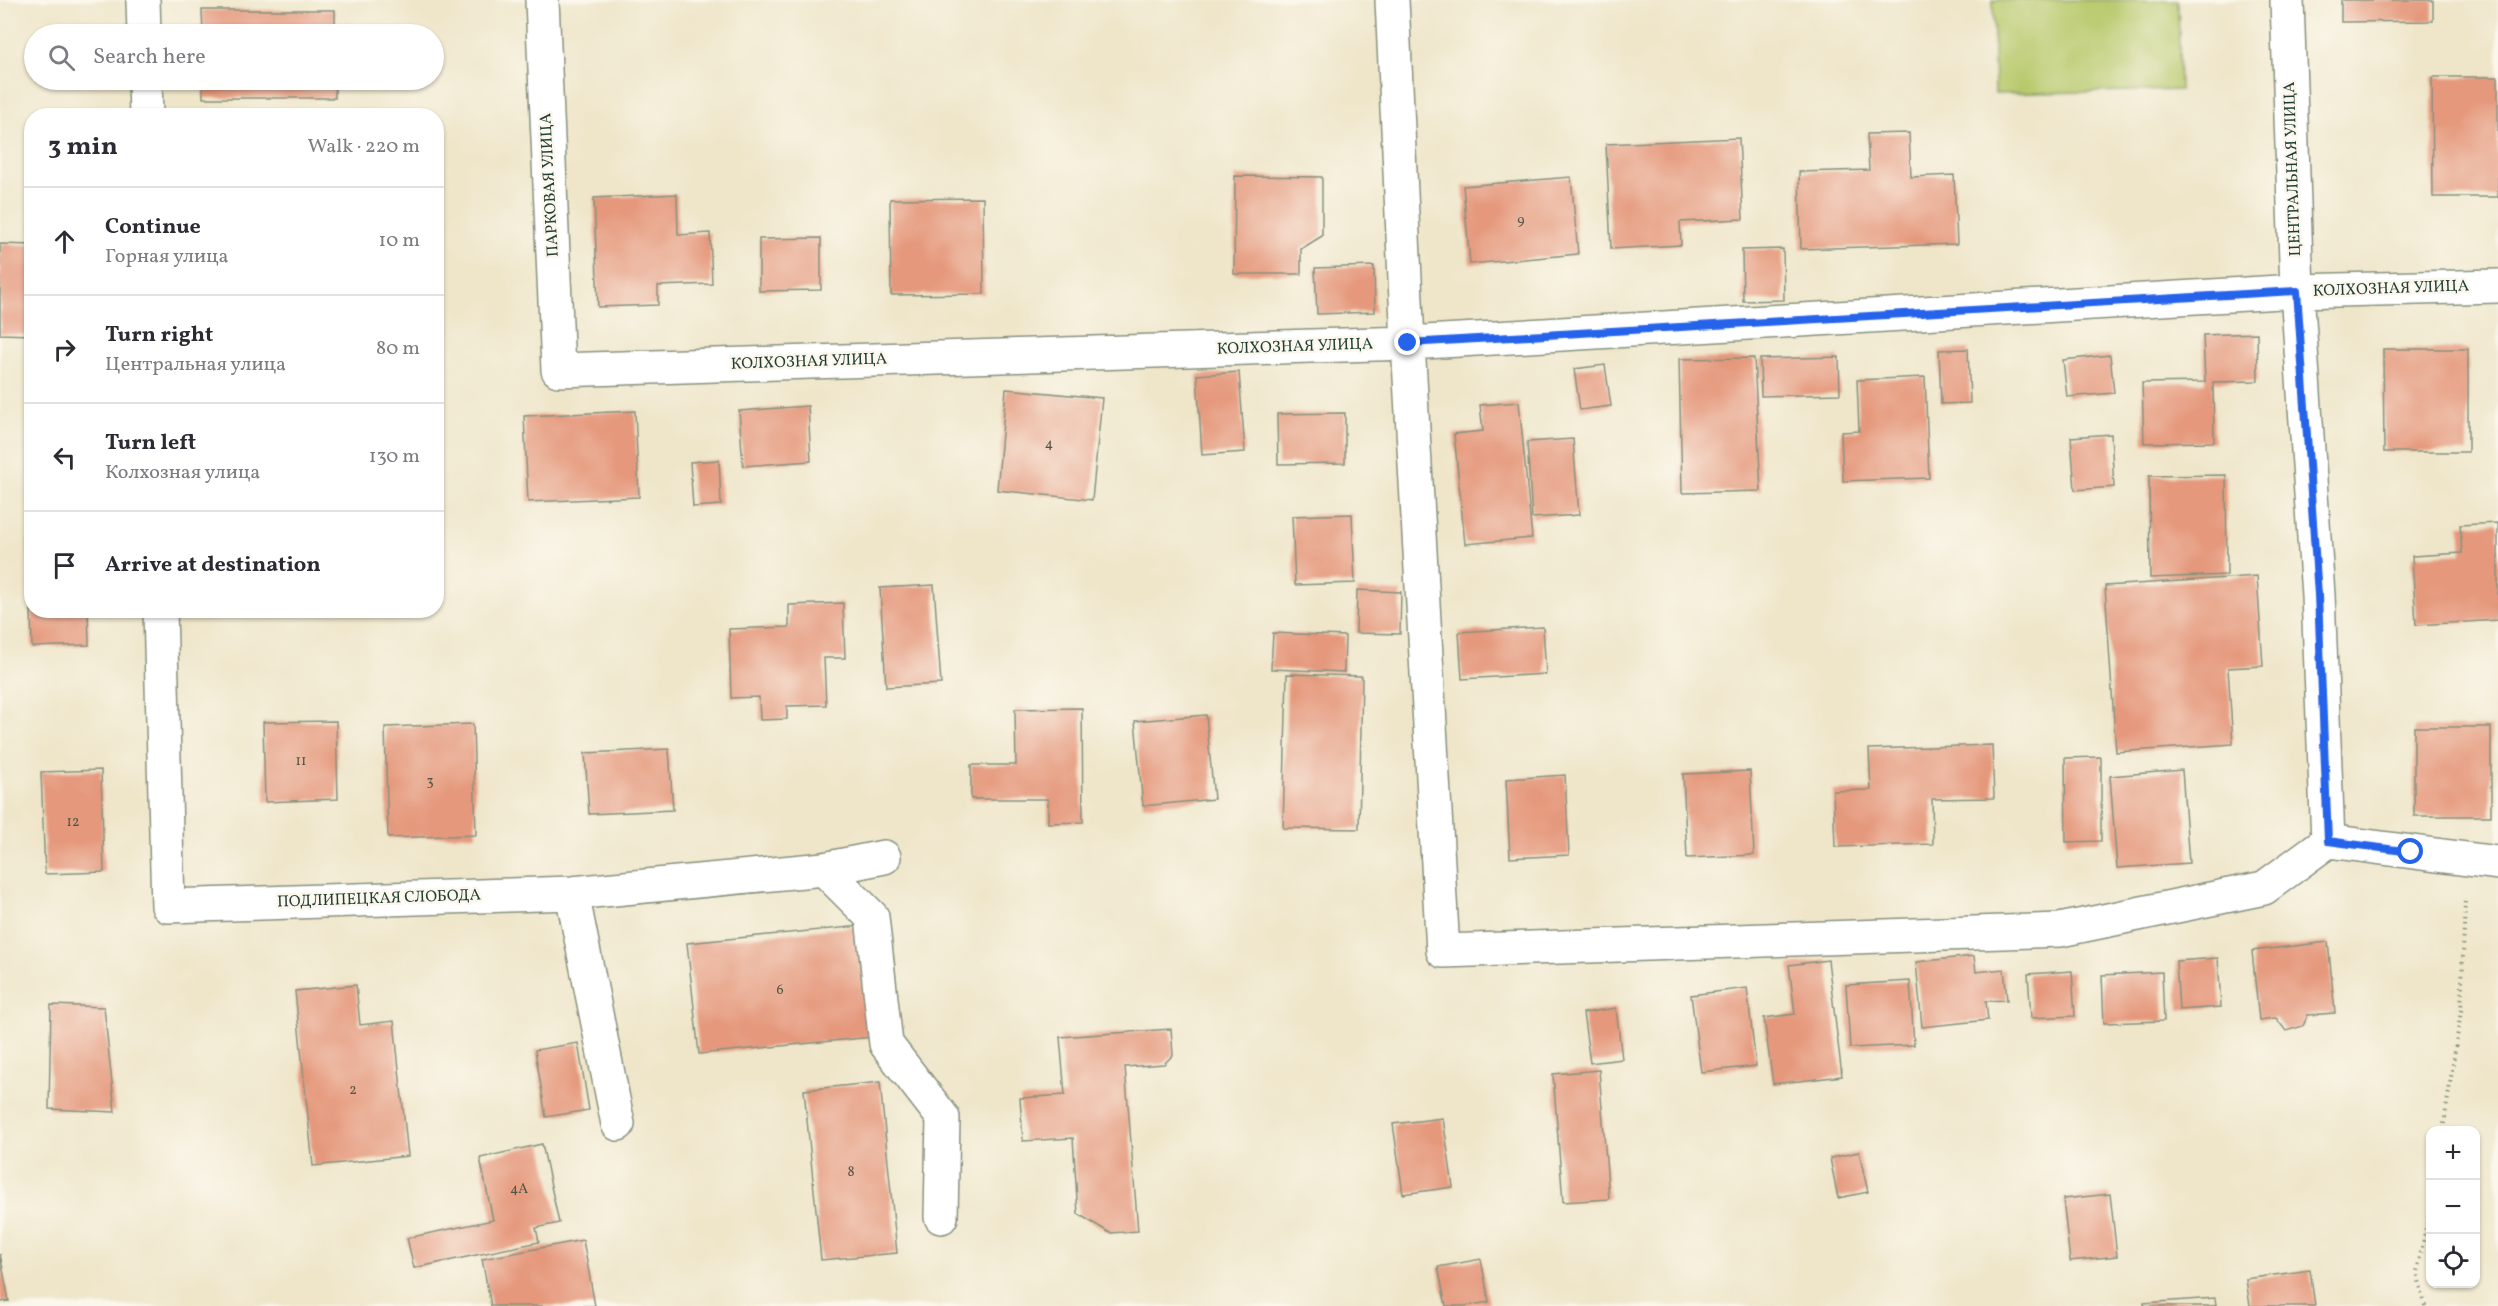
<!DOCTYPE html>
<meta charset="utf-8">
<style>
body{margin:0;font-family:Vollkorn,serif;background:#f2f2f3;color:#2b2b33}
.controls{position:absolute;right:18px;bottom:18px;display:grid;overflow:hidden;border-radius:12px;box-shadow:0 2px 4px #0004}
.controls button{width:54px;height:54px;display:grid;place-items:center;padding:0;border:0;border-bottom:2px solid #e1e1e2;background:#fff;color:#2b2b33;font:30px sans-serif}
.stop{position:absolute;width:18px;height:18px;margin:-14px;border:4px solid #2563eb;border-radius:50%;background:#fff}
.stop.end{background:#2563eb;border-color:#fff;box-shadow:0 2px 6px #0008}
.list{margin:0;padding:0;list-style:none}
h2{display:flex;justify-content:space-between;align-items:center;height:78px;margin:0;padding:0 24px;font-size:26px}
h2 small{font-size:20px;font-weight:400;color:#7c7c81}
.list li{display:grid;grid-template-columns:39px 1fr auto;gap:18px;align-items:center;box-sizing:border-box;height:108px;padding:0 24px;border-top:2px solid #e1e1e2}
.list b{display:block;font-size:22px;white-space:nowrap}
.list p{margin:0;font-size:20px;white-space:nowrap;color:#7c7c81}
.list em{font-size:20px;font-style:normal;color:#7c7c81}
.icon{flex:none;width:33px;height:33px;fill:none;stroke:currentColor;stroke-width:2;stroke-linecap:round;stroke-linejoin:round}
.map{position:relative;flex:none;width:2498px;height:1306px;overflow:hidden}
.search{position:absolute;background:#fff;box-shadow:0 2px 4px #0004;left:24px;top:24px;width:420px;height:66px;display:flex;align-items:center;gap:15px;box-sizing:border-box;padding:0 21px;border-radius:33px;color:#7c7c81;font-size:22px}
.panel{position:absolute;background:#fff;box-shadow:0 2px 4px #0004;left:24px;top:108px;width:420px;height:510px;border-radius:24px}
.map>svg:first-child{display:block}
</style>
<div class="map">
<svg width="2498" height="1306" viewBox="0 0 2498 1306">
<rect width="100%" height="100%" fill="#fbf7ec"/>
<filter id="ink" filterUnits="userSpaceOnUse"><feTurbulence type="fractalNoise" baseFrequency=".0167" numOctaves="2"/><feDisplacementMap in="SourceGraphic" scale="12" xChannelSelector="R" yChannelSelector="G"/><feConvolveMatrix kernelMatrix="1 2 1 2 8 2 1 2 1" color-interpolation-filters="sRGB"/></filter>
<filter id="wash" filterUnits="userSpaceOnUse"><feTurbulence type="fractalNoise" baseFrequency=".008" numOctaves="4" result="noise"/><feDisplacementMap in="SourceGraphic" scale="24" xChannelSelector="R" yChannelSelector="G"/><feGaussianBlur stdDeviation="1.35" result="paint"/><feColorMatrix in="noise" values="0 0 0 0 0 0 0 0 0 0 0 0 0 0 0 0 0 1.4 0 .05"/><feComposite in="paint" operator="in"/></filter>
<g filter="url(#wash)">
<rect width="100%" height="100%" fill="#efe6ca"/>
<path fill="#b8c96c" stroke="#6c8350" stroke-width="1.5" d="M1993,0H2178L2180,90L1995,94Z"/>
<g id="blocks">
<path fill="#e5987c" d="M2341,0H2433V21L2341,22Z
M202,10H335V34H203Z
M2432,77H2498V197H2433Z
M203,80H335V98H203Z
M1909,133L1911,177L1954,175L1957,244L1801,249L1799,172L1869,170L1867,134Z
M1739,138L1743,219L1680,222L1681,245L1611,249L1606,144Z
M1235,176L1322,177V236L1301,249V274H1234Z
M1571,177L1578,254L1470,264L1463,186Z
M677,194L678,235L710,233L712,284L658,286V305L598,307L594,198Z
M983,198L984,294L891,295L890,199Z
M821,238V290L759,291V239Z
M0,244L32,245V335L0,334Z
M1783,249L1784,300L1743,301L1742,250Z
M1374,266L1375,312L1317,314L1315,268Z
M2257,333L2258,381L2213,382L2214,442L2144,443L2142,383L2205,382L2203,335Z
M1968,349L1970,403L1941,404L1939,350Z
M2383,349H2468V452H2384Z
M2110,355L2114,393L2067,397L2063,360Z
M1839,357L1840,394L1761,396L1760,359Z
M1754,358L1761,491L1682,493L1679,359Z
M1605,365L1611,406L1580,410L1574,369Z
M1239,372L1245,452L1202,455L1197,375Z
M1925,377L1929,478L1843,481L1841,432L1859,431L1857,380Z
M1006,389L1102,398L1092,500L997,490Z
M1519,402L1532,538L1465,544L1454,434L1483,431L1480,405Z
M808,406L811,461L743,466L739,411Z
M635,411L639,497L528,502L524,416Z
M1345,413V463L1278,464L1277,414Z
M2111,434L2114,487L2075,490L2071,437Z
M1573,439L1579,515L1532,518L1527,442Z
M719,460L721,505L693,507L690,462Z
M2226,475L2227,575L2150,578L2149,476Z
M1352,514L1355,583L1295,585L1292,516Z
M2498,523V620L2416,625L2412,556L2462,553L2460,525Z
M28,540H32V577L30,578Z
M2257,576L2263,666L2228,668L2233,744L2116,752L2105,586Z
M934,585L941,684L886,687L880,588Z
M1357,590L1401,592L1400,634L1356,633Z
M843,603L845,658H824L826,705L787,706V719L760,720L759,697L731,698L729,629L789,627V605Z
M31,610H88L89,645L32,647Z
M1543,627L1546,674L1462,679L1459,632Z
M1273,633L1345,636L1344,672L1271,669Z
M1287,674L1362,676L1359,829L1283,828Z
M1082,708L1083,822L1048,823V799H971V765H1016L1015,709Z
M1206,715L1214,799L1143,806L1135,721Z
M336,721L338,799L265,802L263,722Z
M473,724L476,835L388,838L385,727Z
M2414,727H2491V816H2414Z
M1992,745L1994,798L1932,799L1933,844L1835,847L1833,791L1871,790L1869,749Z
M669,749L673,810L589,814L585,753Z
M2101,757V841L2066,842L2065,758Z
M101,770L104,872L45,874L41,772Z
M2182,770L2189,863L2117,868L2110,776Z
M1750,771L1754,855L1687,858L1683,774Z
M1565,775L1569,855L1510,858L1506,779Z
M861,926L872,1037L699,1054L687,943Z
M2328,942L2335,1013L2308,1015L2303,1026L2286,1031L2276,1018L2259,1020L2252,951Z
M1974,956L1976,972L2004,969L2007,1000L1986,1001L1988,1020L1922,1027L1916,962Z
M2218,958L2221,1007L2179,1010L2176,961Z
M1828,960L1842,1076L1773,1084L1764,1018L1795,1014L1789,965Z
M2072,971L2075,1016L2031,1018L2028,974Z
M2162,972L2164,1021L2104,1023L2102,975Z
M1910,981L1914,1045L1850,1048L1846,985Z
M356,985L360,1025L394,1021L408,1156L313,1166L295,991Z
M1747,988L1756,1066L1701,1072L1691,995Z
M51,1005L104,1007L115,1112L49,1109Z
M1616,1008L1622,1059L1590,1063L1583,1013Z
M1171,1029L1173,1055L1164,1064L1125,1067L1138,1231L1110,1233L1078,1214L1073,1138L1023,1141L1020,1098L1065,1095L1060,1037Z
M578,1043L589,1110L546,1117L535,1050Z
M1599,1070L1609,1199L1563,1202L1553,1074Z
M880,1082L897,1253L821,1260L804,1090Z
M1443,1118L1453,1187L1403,1194L1393,1124Z
M542,1144L559,1223L536,1228L539,1242L414,1268L407,1238L493,1220L480,1158Z
M1859,1152L1868,1192L1838,1198L1830,1158Z
M2110,1194L2117,1256L2070,1261L2063,1199Z
M583,1240L595,1306H491L482,1259Z
M0,1254L9,1301L0,1302Z
M1481,1259L1489,1302L1465,1306H1446L1438,1267Z
M2310,1270L2315,1306H2250L2246,1279Z
M2215,1298L2216,1306H2144V1303Z"/>
</g>
</g>
<g filter="url(#ink)">
<use href="#blocks" fill-opacity="0" stroke="#87927f" stroke-width="1.5"/>
<g fill="none" stroke-linecap="round" stroke-linejoin="round">
<g stroke="#87927f" stroke-width="36">
<path id="street" d="M143,0L144,34
M542,0L558,370L1408,343L2297,291L2498,286
M1392,0L1408,343L1443,951L2060,930L2264,888L2328,841
M2287,0L2297,291L2318,595L2328,841
M145,80L146,116
M160,610L168,906L572,893L824,869L884,857
M2328,841L2498,863
M824,869L872,917L886,1044L943,1118L941,1217
M572,893L618,1124"/>
</g>
<path stroke="#87927f" stroke-width="4" stroke-dasharray="1.5 4.5" stroke-linecap="butt" d="M2443,1130L2461,1011L2465,899
M2425,1306L2417,1272L2430,1208"/>
<use href="#street" stroke="#fff" stroke-width="33"/>
</g>
</g>
<g fill="none" stroke-linecap="round" stroke-linejoin="round" filter="url(#ink)">
<path stroke="#2563eb" stroke-width="8" d="M1408,343L2297,291L2318,595L2328,841L2411,852"/>
</g>
<g text-anchor="middle" dominant-baseline="central" stroke-width="5" stroke-linejoin="round" paint-order="stroke">
<g font-size="14" fill="#505446">
<text x="1521" y="220">9</text>
<text x="1049" y="444">4</text>
<text x="301" y="761">11</text>
<text x="430" y="781">3</text>
<text x="73" y="822">12</text>
<text x="780" y="990">6</text>
<text x="353" y="1090">2</text>
<text x="851" y="1172">8</text>
<text x="519" y="1189">4А</text>
</g>
<g font-size="16" fill="#1f3d34" stroke="#fbf7ec">
<text transform="translate(2293 169) rotate(-92)">ЦЕНТРАЛЬНАЯ УЛИЦА</text>
<text transform="translate(550 185) rotate(-93)">ПАРКОВАЯ УЛИЦА</text>
<text transform="translate(2391 289) rotate(-2)">КОЛХОЗНАЯ УЛИЦА</text>
<text transform="translate(1295 347) rotate(-2)">КОЛХОЗНАЯ УЛИЦА</text>
<text transform="translate(809 362) rotate(-2)">КОЛХОЗНАЯ УЛИЦА</text>
<text transform="translate(379 899) rotate(-2)">ПОДЛИПЕЦКАЯ СЛОБОДА</text>
</g>
</g>
</svg>
<div class="controls">
<button>+</button>
<button>−</button>
<button><svg class="icon" aria-label="locate" viewBox="0 0 24 24"><circle cx="12" cy="12" r="6"/><path d="M12 2v4M12 18v4M2 12h4M18 12h4"/></svg></button>
</div>
<div class="stop" style="left:2411px;top:852px"></div>
<div class="stop end" style="left:1408px;top:343px"></div>
<div class="search"><svg class="icon" aria-label="search" viewBox="0 0 24 24"><circle cx="10" cy="10" r="6"/><path d="M15 15l6 6"/></svg>Search here</div>
<section class="panel">
<h2>3 min<small>Walk · 220 m</small></h2>
<ul class="list">
<li><svg class="icon" aria-label="ahead" viewBox="0 0 24 24"><path d="M12 20V5M6 11l6-6 6 6"/></svg><div><b>Continue</b><p>Горная улица</p></div><em>10 m</em></li>
<li><svg class="icon" aria-label="right" viewBox="0 0 24 24"><path d="M7 20v-9h11M14 6l5 5-5 5"/></svg><div><b>Turn right</b><p>Центральная улица</p></div><em>80 m</em></li>
<li><svg class="icon" aria-label="left" viewBox="0 0 24 24"><path d="M17 20v-9H6M10 6l-5 5 5 5"/></svg><div><b>Turn left</b><p>Колхозная улица</p></div><em>130 m</em></li>
<li><svg class="icon" aria-label="arrive" viewBox="0 0 24 24"><path d="M6 21V4h12l-3 4 3 4H6"/></svg><div><b>Arrive at destination</b></div></li>
</ul>
</section>
</div>
